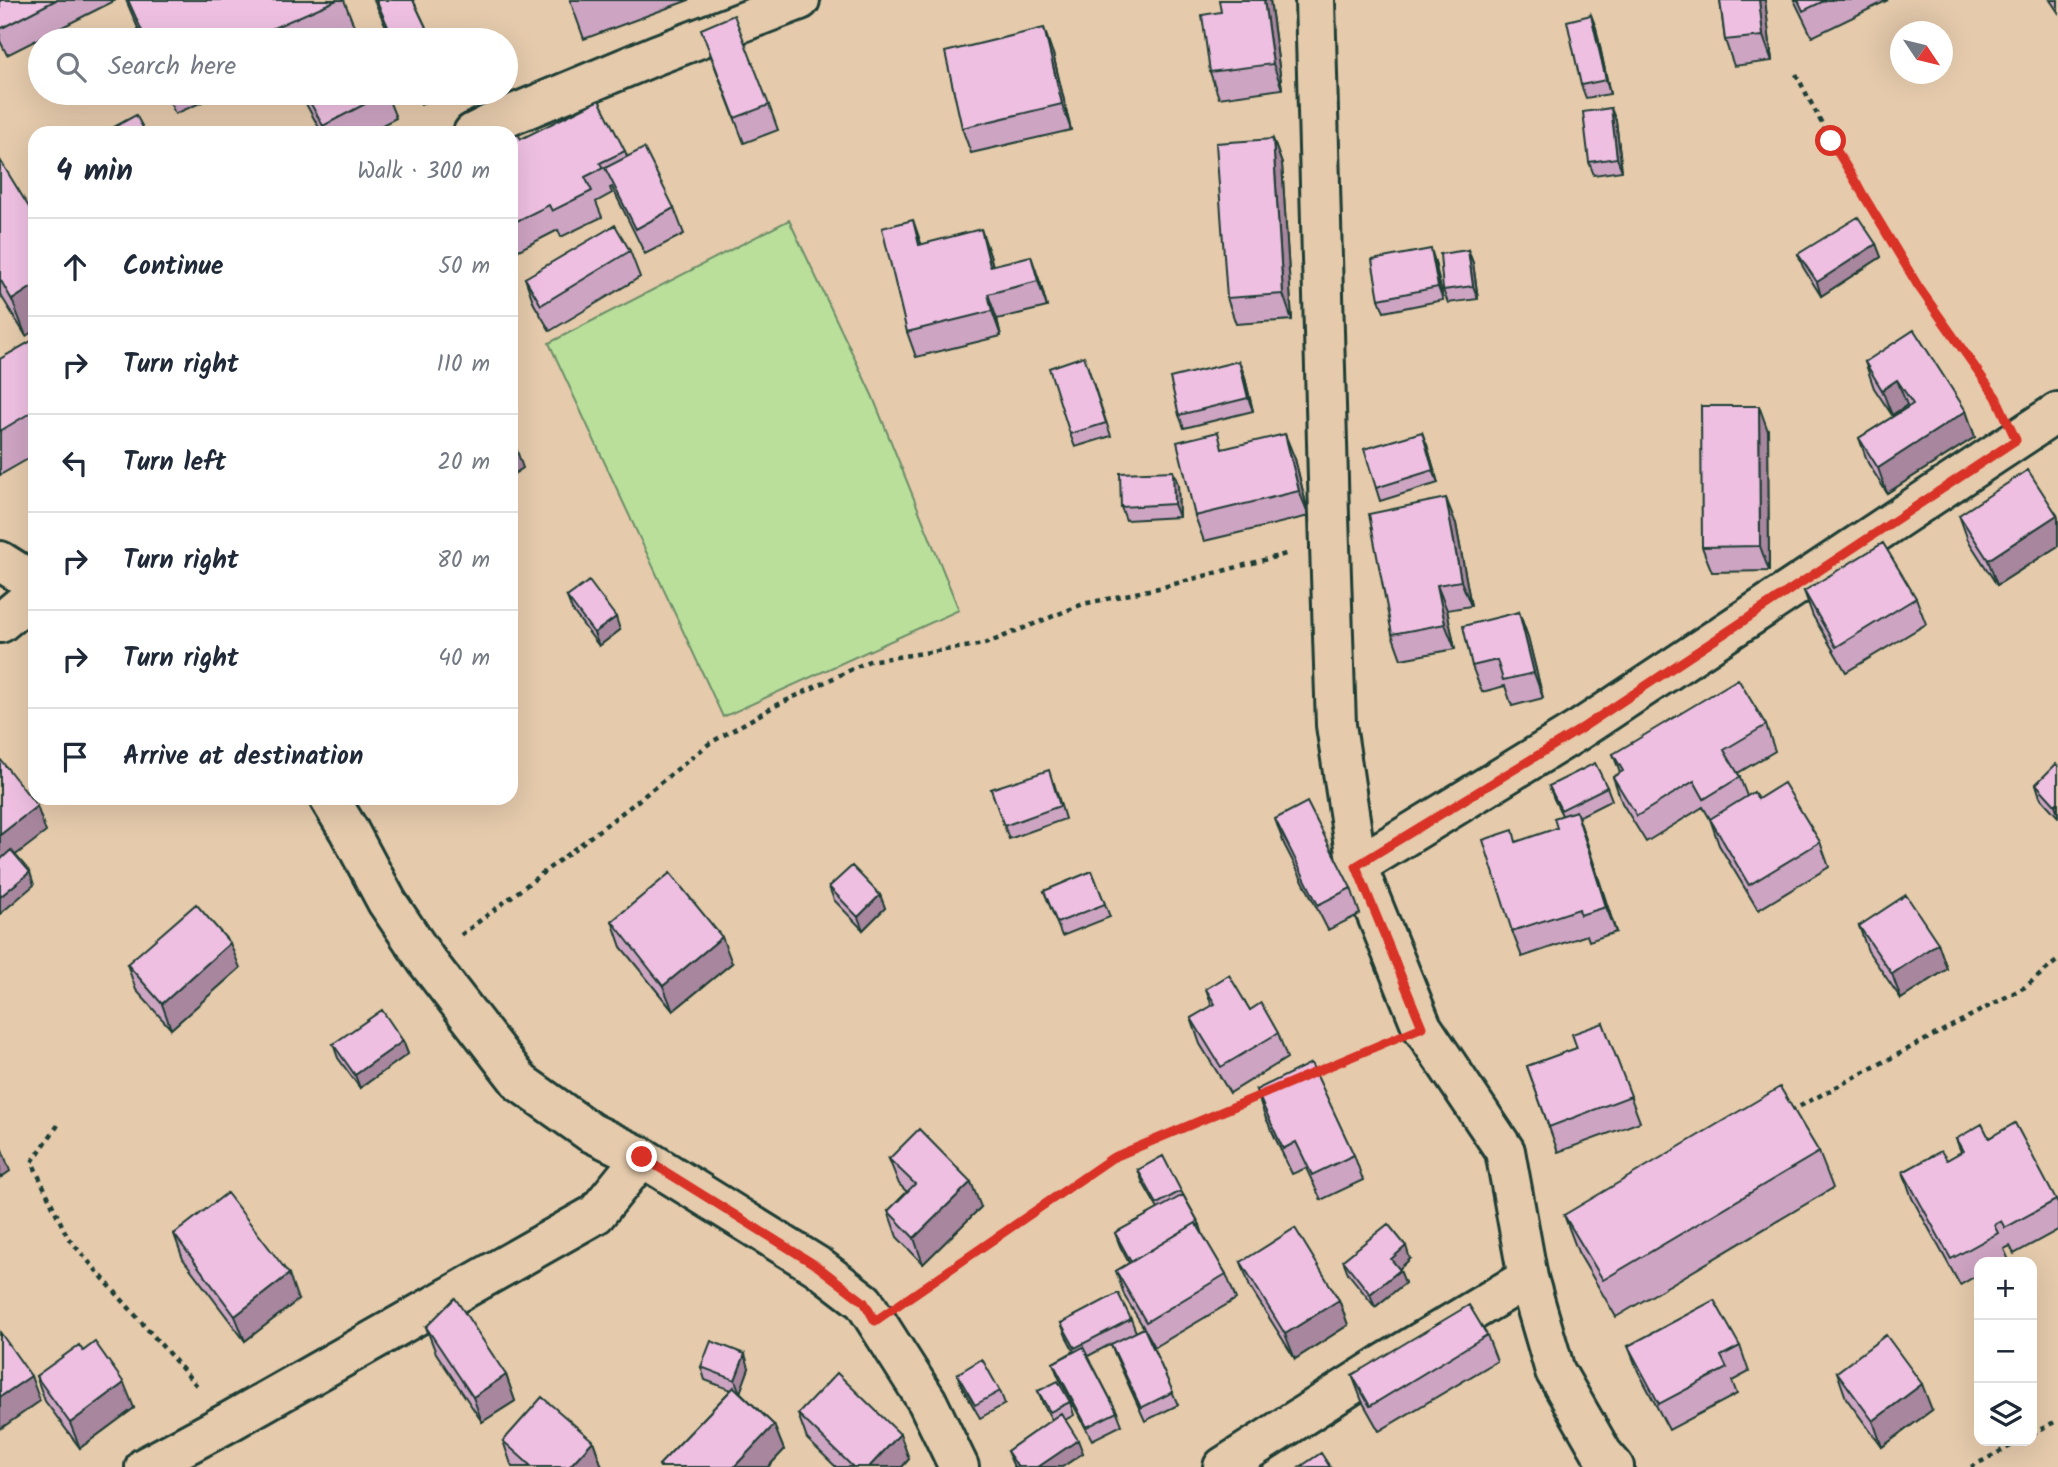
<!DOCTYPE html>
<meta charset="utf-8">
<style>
body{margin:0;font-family:Kalam,sans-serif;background:#f6f6f7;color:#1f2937}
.controls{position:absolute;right:21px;bottom:21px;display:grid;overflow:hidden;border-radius:14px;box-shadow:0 7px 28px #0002}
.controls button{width:63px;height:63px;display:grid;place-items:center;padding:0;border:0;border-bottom:2px solid #e0e1e3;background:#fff;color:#1f2937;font:35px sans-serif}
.compass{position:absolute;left:1890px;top:21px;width:63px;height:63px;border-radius:50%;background:#fff;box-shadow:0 7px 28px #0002;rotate:125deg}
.stop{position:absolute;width:21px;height:21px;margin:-16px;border:5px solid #d93025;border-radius:50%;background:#fff}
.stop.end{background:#d93025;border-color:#fff;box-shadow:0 2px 7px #0008}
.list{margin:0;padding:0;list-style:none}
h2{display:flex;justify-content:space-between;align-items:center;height:91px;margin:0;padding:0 28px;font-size:30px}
h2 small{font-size:23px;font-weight:400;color:#747a83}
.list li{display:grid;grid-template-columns:46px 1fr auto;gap:21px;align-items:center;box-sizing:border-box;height:98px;padding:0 28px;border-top:2px solid #e0e1e3}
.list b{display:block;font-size:26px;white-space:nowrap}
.list em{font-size:23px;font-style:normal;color:#747a83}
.icon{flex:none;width:38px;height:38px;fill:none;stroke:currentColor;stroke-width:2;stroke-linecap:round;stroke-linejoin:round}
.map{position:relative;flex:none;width:2058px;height:1467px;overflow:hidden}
.search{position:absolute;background:#fff;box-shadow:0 7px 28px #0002;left:28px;top:28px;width:490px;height:77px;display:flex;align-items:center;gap:18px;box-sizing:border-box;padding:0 24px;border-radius:38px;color:#747a83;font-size:26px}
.panel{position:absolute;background:#fff;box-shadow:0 7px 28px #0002;left:28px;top:126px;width:490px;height:679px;border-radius:21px}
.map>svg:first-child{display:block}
</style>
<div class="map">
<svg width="2058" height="1467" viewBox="0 0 2058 1467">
<rect width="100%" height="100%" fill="#e5caac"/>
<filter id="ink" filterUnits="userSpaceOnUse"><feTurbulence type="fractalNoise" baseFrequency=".0143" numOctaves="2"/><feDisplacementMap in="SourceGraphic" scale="14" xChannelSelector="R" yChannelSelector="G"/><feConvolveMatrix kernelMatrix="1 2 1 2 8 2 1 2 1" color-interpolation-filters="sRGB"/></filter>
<g filter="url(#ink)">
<path fill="#b9df9b" stroke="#6c8e68" stroke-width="2" d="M789,220L872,395L959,610L723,717L549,343Z"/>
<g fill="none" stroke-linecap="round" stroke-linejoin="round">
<g stroke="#1f3d34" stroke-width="44">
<path id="minor" d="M1315,0L1329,516L1336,725L1357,866L1422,1027L1505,1151L1528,1278L1555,1371L1602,1453L1614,1467
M473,133L495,122L656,55L800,0
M0,561L35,583
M0,623L35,594
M329,798L349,831L387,902L426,960L521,1083L590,1132L642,1157L817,1266L864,1302L927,1401L959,1467
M1357,866L1579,730L2058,412
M145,1467L227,1423L596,1214L642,1157
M1223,1467L1384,1364L1528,1278"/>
</g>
<path stroke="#1f3d34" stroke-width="4.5" stroke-dasharray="5 5" stroke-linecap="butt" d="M1796,74L1831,141L1918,286L1997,398
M461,935L635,803L710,743L775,706L869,661L985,644L1083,604L1163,587L1286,554
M1312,1073L1381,1044
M1791,1111L2025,987L2058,960
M58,1125L32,1162L68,1238L198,1387
M913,1295L1112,1158L1262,1094
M2032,1434L2058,1420
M1971,1467L2020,1441"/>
<use href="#minor" stroke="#e5caac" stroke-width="38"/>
</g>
<path fill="#cda4c2" stroke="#1f3d34" stroke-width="2" d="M0,0H116L7,55L0,41Z
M126,0H344L357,34L351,36L353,40H143Z
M374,0H413L432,40H392Z
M570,0H689L584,39Z
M1270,0L1282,89L1219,98L1210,72Z
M1720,0H1765L1772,61L1734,66L1725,40Z
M1794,0H1888L1812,37Z
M2050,0H2058V12Z
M1591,15L1596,28L1610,94L1586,98L1581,85Z
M710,54L769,105L778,130L744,143Z
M1053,54L1071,130L971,153L962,128Z
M166,93H223L175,114Z
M300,93H386L396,118L367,133H322Z
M416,93H447L421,104Z
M1616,121L1622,171L1594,175L1589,162Z
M511,138L625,151L627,156L674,208L684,234L645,254L612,187L610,188L612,193L596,202L602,217L561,237L558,230L515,252L511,245Z
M1273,139L1282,164L1292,320L1236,324L1227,298Z
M0,160L26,336L0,294Z
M922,244L990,255L993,266L1040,282L1047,307L997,319L1001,336L916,357L907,332Z
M1876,244L1881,257L1821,296L1803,267L1798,254Z
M1468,250L1473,263L1478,299L1448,303L1443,290Z
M630,251L640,277L550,331L534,304L525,278Z
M1435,262L1443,300L1384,312L1379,299Z
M35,339V455L0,475V359Z
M1084,356L1111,436L1075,447L1070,434Z
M1865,362L1966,411L1975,437L1887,493L1868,463L1859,438L1908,407L1907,405L1892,415L1874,388Z
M1244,374L1253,411L1184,428L1179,415Z
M1768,431L1769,571L1712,572L1702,547Z
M1427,445L1438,483L1380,501L1376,488Z
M1224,449L1295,459L1309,516L1204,541L1195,516Z
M1178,484L1179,517L1126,520L1121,507Z
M1959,515H2057L2058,519V546L1997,585L1968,540Z
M1456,524L1471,606L1447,610L1455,649L1401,659L1392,634Z
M1804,591L1916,598L1926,624L1846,672L1813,616Z
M567,597L620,630L599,646L572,610Z
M1519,612L1528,637L1543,698L1512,706L1505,686L1482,692L1472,666Z
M1766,725L1775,751L1738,773L1747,796L1758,799L1820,842L1829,867L1758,910L1719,845L1710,819L1703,807L1646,842L1622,803L1613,777L1620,773L1613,754Z
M2058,766V817L2040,797L2036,784Z
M1054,783L1065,819L1009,839L991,789Z
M1549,786L1607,787L1612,800L1578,817L1616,932L1589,941L1587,935L1522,957L1512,931L1562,815L1554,799Z
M1275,819L1351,888L1360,914L1328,930L1284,844Z
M1092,871L1110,917L1062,936L1044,891Z
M829,887L880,895L885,908L863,930L834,900Z
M612,921L732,963L673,1011L621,947Z
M1859,926L1938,943L1947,969L1901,999L1868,951Z
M127,964L240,968L171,1029L136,990Z
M1206,989L1250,1010L1278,1033L1287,1058L1230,1093L1200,1044L1191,1018L1212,1006Z
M1603,1023L1640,1122L1558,1152L1527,1066L1577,1048Z
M403,1041L408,1054L360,1088L338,1058L333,1044Z
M1256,1090L1354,1155L1363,1180L1321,1200L1306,1168L1292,1174L1265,1116Z
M1989,1138L2056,1200L2058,1204V1230L2014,1254L2010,1246L2004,1249L2008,1258L2001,1262H1979V1274L1960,1285L1912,1198L1903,1172L1947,1160L1961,1152L1956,1139Z
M1819,1152L1833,1188L1616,1317L1578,1252L1564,1215Z
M889,1159L981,1207L923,1264L897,1237L888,1211L907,1192L899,1184Z
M1138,1170L1181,1191L1200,1225L1204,1238L1226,1274L1236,1299L1155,1347L1146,1331L1178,1405L1145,1421L1116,1357L1111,1344L1088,1356L1117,1412L1122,1425L1092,1440L1058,1376L1053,1363L1074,1351L1066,1336L1061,1323L1131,1319L1136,1332L1144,1328L1125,1297L1116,1271L1129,1263L1120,1246L1115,1233L1158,1209L1143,1183Z
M174,1234L298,1300L245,1341L183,1259Z
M1410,1259L1399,1269L1405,1283L1375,1307L1348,1273L1343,1260Z
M1241,1262L1339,1300L1348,1325L1295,1359L1250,1287Z
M426,1327L506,1375L515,1401L482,1422L436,1353Z
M1487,1335L1497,1361L1379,1431L1362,1401L1352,1375Z
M1628,1346H1740L1749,1372L1732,1381L1737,1394L1669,1430L1638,1371Z
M83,1351L134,1408L80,1448L45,1401L36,1376Z
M701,1367L749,1368L740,1392L774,1425L784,1450L768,1467H660L659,1465L731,1390L705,1380Z
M1837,1372L1932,1410L1882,1447L1846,1398Z
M957,1374L1000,1391L1005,1404L980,1418L962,1387Z
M1038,1391L1070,1402L1074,1415L1065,1420L1083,1453L1062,1467H1014L1007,1451L1052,1420L1043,1404Z
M798,1414L900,1434L909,1459L902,1467H836L807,1439Z
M503,1441H593L602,1467H512Z"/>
<path fill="#a7869e" stroke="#1f3d34" stroke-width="2" d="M1264,0H1270L1282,89L1273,64Z
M1759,0H1765L1772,61L1763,36Z
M1591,15L1596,28L1610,94L1606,80Z
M1044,28L1053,54L1071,130L1062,104Z
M1611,108L1616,121L1622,171L1617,158Z
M1273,139L1282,164L1292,320L1283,294Z
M913,220L922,246L919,245Z
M981,229L990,255L999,292L990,266Z
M1876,244L1881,257L1821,296L1817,282Z
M1431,249L1435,262L1443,300L1438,287Z
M1468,250L1473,263L1478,299L1473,286Z
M1031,256L1040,282L1047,307L1038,281Z
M35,285V330L26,336L12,300Z
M988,294L997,319L1001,336L992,311Z
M1239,361L1244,374L1253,411L1248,398Z
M1897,380L1907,405L1892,415L1882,390Z
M1759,406L1768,431L1769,571L1760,546Z
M1966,411L1975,437L1887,493L1878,468Z
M1422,432L1427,445L1438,483L1433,470Z
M1285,434L1295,459L1309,516L1299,491Z
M514,442L523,468L511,476V444Z
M1173,471L1178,484L1179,517L1174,504Z
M1446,498L1456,524L1471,606L1461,581Z
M2057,515L2058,519V546L1997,585L1988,560Z
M1437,585L1447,610L1455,649L1445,624Z
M1519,612L1528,637L1543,698L1534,673Z
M616,617L620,630L599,646L594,633Z
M2058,802V814L2055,805Z
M37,806L46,832L0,867V835Z
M1576,811L1585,836L1616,932L1606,907Z
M30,872L34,885L0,914V897Z
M880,895L885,908L863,930L858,917Z
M722,937L732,963L673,1011L663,986Z
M230,943L240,968L171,1029L162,1004Z
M1938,943L1947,969L1901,999L1892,974Z
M403,1041L408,1054L360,1088L355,1075Z
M0,1144L10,1171L0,1178Z
M971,1182L981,1207L923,1264L914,1238Z
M1406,1246L1410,1259L1396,1272L1391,1259Z
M1400,1270L1405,1283L1375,1307L1370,1294Z
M289,1274L298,1300L245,1341L235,1316Z
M1339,1300L1348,1325L1295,1359L1285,1334Z
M745,1354L749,1368L740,1393L735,1380Z
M506,1375L515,1401L482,1422L473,1397Z
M31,1376L40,1401L0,1429V1397Z
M124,1383L134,1408L80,1448L70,1423Z
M1922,1384L1932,1410L1882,1447L1873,1421Z
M774,1425L784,1450L768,1467H734Z
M900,1434L909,1459L902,1467H869Z
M1078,1440L1083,1453L1062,1467H1038Z
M593,1441L602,1467H569Z"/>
<path fill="#eebfe1" stroke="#1f3d34" stroke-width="2" d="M0,0H56L0,29Z
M128,0H337L246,40H146Z
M376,0H413L432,40H394Z
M1219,0H1264L1273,64L1210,72L1202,15L1221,12Z
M1720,0H1759L1763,36L1725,40Z
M1798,0H1826L1803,11Z
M734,15L769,105L735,118L701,29Z
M1591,15L1606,80L1581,85L1567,21Z
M347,28L353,40H328L327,38Z
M1044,28L1062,104L962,128L945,52Z
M319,32L323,40H304Z
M305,93H386L323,126Z
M599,100L625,151L600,163L603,168L585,177L592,191L552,211L549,205L511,224V138L518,134L521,139Z
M1611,108L1617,158L1589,162L1583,112Z
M136,115L146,133H103Z
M1273,139L1283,294L1227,298L1216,143Z
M644,148L674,208L636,229L605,168Z
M0,160L35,217V285L12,300L0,279Z
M1858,217L1876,244L1817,282L1798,254Z
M913,220L919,245L981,229L990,266L1031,256L1038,281L988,294L992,311L907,332L882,228Z
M615,225L630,251L541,305L525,278Z
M1431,249L1438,287L1379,299L1372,260Z
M1468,250L1473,286L1443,290L1440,254Z
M1914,330L1966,411L1878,468L1859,438L1913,404L1897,380L1882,390L1865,362Z
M35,339V410L0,431V359Z
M1084,356L1106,423L1070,434L1049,368Z
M1239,361L1248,398L1179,415L1170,378Z
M1701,406H1759L1760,546L1702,547Z
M1218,432L1222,449L1285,434L1299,491L1195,516L1177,442Z
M1422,432L1433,470L1376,488L1364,449Z
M2028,470L2057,515L1988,560L1959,515Z
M1173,471L1174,504L1121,507L1120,473Z
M1446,498L1461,581L1437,585L1445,624L1392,634L1369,514Z
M1883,543L1916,598L1836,647L1804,591Z
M589,581L616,617L594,633L567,597Z
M1519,612L1534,673L1503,680L1497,660L1472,666L1463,626Z
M1738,679L1766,725L1724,750L1740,777L1704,799L1694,781L1637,816L1613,777L1623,771L1613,754Z
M0,759L37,806L0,835Z
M1595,763L1607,787L1561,810L1549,786Z
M2056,764L2058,766V802L2055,805L2036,784Z
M1049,770L1060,806L1004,826L991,789Z
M1784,783L1820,842L1749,885L1710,819L1754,792L1758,799Z
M1307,802L1351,888L1318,905L1275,819Z
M1576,811L1606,907L1580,915L1579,909L1512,931L1483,840L1513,830L1516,842L1557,828L1554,818Z
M11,850L30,872L0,897V860Z
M852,866L880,895L858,917L829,887Z
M1092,871L1105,904L1057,923L1044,891Z
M670,873L722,937L663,986L612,921Z
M1906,895L1938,943L1892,974L1859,926Z
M196,904L230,943L162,1004L127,964Z
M1229,975L1250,1010L1261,1003L1278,1033L1221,1067L1191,1018L1215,1004L1206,989Z
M382,1010L403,1041L355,1075L333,1044Z
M1603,1023L1631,1096L1549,1127L1527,1066L1577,1048L1572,1034Z
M1311,1063L1354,1155L1312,1175L1296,1142L1283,1149L1256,1090Z
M1780,1087L1819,1152L1603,1280L1564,1215Z
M2015,1123L2056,1200L2005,1228L2001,1221L1994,1225L1998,1233L1951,1259L1903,1172L1941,1151L1947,1160L1963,1151L1956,1139L1982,1124L1989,1138Z
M919,1129L971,1182L914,1238L888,1211L915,1184L889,1159Z
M1163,1156L1181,1191L1157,1204L1138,1170Z
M227,1193L289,1274L235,1316L174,1234Z
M1183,1195L1200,1225L1197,1226L1196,1223L1131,1262L1115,1233Z
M1196,1223L1226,1274L1146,1322L1116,1271Z
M1388,1224L1406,1246L1391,1259L1400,1270L1370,1294L1343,1260Z
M1295,1228L1339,1300L1285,1334L1241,1262Z
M1118,1293L1131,1319L1075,1348L1061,1323Z
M455,1298L506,1375L473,1397L426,1327Z
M1714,1300L1740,1346L1721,1356L1727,1368L1659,1404L1628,1346Z
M1469,1305L1487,1335L1370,1406L1352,1375Z
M1144,1328L1173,1392L1141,1408L1111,1344Z
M0,1332L31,1376L0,1397Z
M1886,1335L1922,1384L1873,1421L1837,1372Z
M711,1341L745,1354L735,1380L701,1367Z
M95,1342L124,1383L70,1423L36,1376L79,1345L83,1351Z
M1083,1347L1117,1412L1087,1427L1053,1363Z
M982,1359L1000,1391L975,1405L957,1374Z
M837,1373L900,1434L869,1467H853L798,1414Z
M1058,1381L1070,1402L1050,1412L1038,1391Z
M734,1387L774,1425L734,1467H661L659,1465Z
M542,1397L593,1441L569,1467H532L503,1441Z
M1061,1413L1078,1440L1038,1467H1018L1007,1451Z
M1321,1453L1330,1467H1300Z"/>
</g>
<g fill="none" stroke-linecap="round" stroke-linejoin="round" filter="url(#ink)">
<path stroke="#d93025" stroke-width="9" d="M642,1157L817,1266L864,1302L875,1321L1112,1158L1422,1027L1356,866L1579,730L2016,440L1996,397L1918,286L1831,141"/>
</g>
</svg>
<div class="controls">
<button>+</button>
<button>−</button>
<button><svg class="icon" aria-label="layers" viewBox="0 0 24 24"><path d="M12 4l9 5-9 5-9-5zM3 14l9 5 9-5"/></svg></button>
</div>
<svg class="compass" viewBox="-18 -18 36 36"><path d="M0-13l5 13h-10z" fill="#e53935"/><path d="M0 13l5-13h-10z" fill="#747a83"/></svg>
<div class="stop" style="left:1831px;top:141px"></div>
<div class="stop end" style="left:642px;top:1157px"></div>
<div class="search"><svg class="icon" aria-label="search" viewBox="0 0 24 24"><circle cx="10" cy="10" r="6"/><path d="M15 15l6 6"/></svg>Search here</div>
<section class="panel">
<h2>4 min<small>Walk · 300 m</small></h2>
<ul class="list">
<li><svg class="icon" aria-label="ahead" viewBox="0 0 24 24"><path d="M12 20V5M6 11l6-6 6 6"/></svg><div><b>Continue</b></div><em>50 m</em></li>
<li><svg class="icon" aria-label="right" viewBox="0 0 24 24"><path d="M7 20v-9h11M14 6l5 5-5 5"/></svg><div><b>Turn right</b></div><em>110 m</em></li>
<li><svg class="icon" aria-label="left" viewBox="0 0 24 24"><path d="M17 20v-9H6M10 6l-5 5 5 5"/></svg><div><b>Turn left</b></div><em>20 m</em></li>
<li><svg class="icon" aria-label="right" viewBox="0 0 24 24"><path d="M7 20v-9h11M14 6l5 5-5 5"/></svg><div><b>Turn right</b></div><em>80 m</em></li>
<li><svg class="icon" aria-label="right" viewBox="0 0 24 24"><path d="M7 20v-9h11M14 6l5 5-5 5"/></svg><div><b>Turn right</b></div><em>40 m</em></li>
<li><svg class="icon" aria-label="arrive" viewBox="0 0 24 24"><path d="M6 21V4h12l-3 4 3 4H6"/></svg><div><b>Arrive at destination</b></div></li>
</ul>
</section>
</div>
